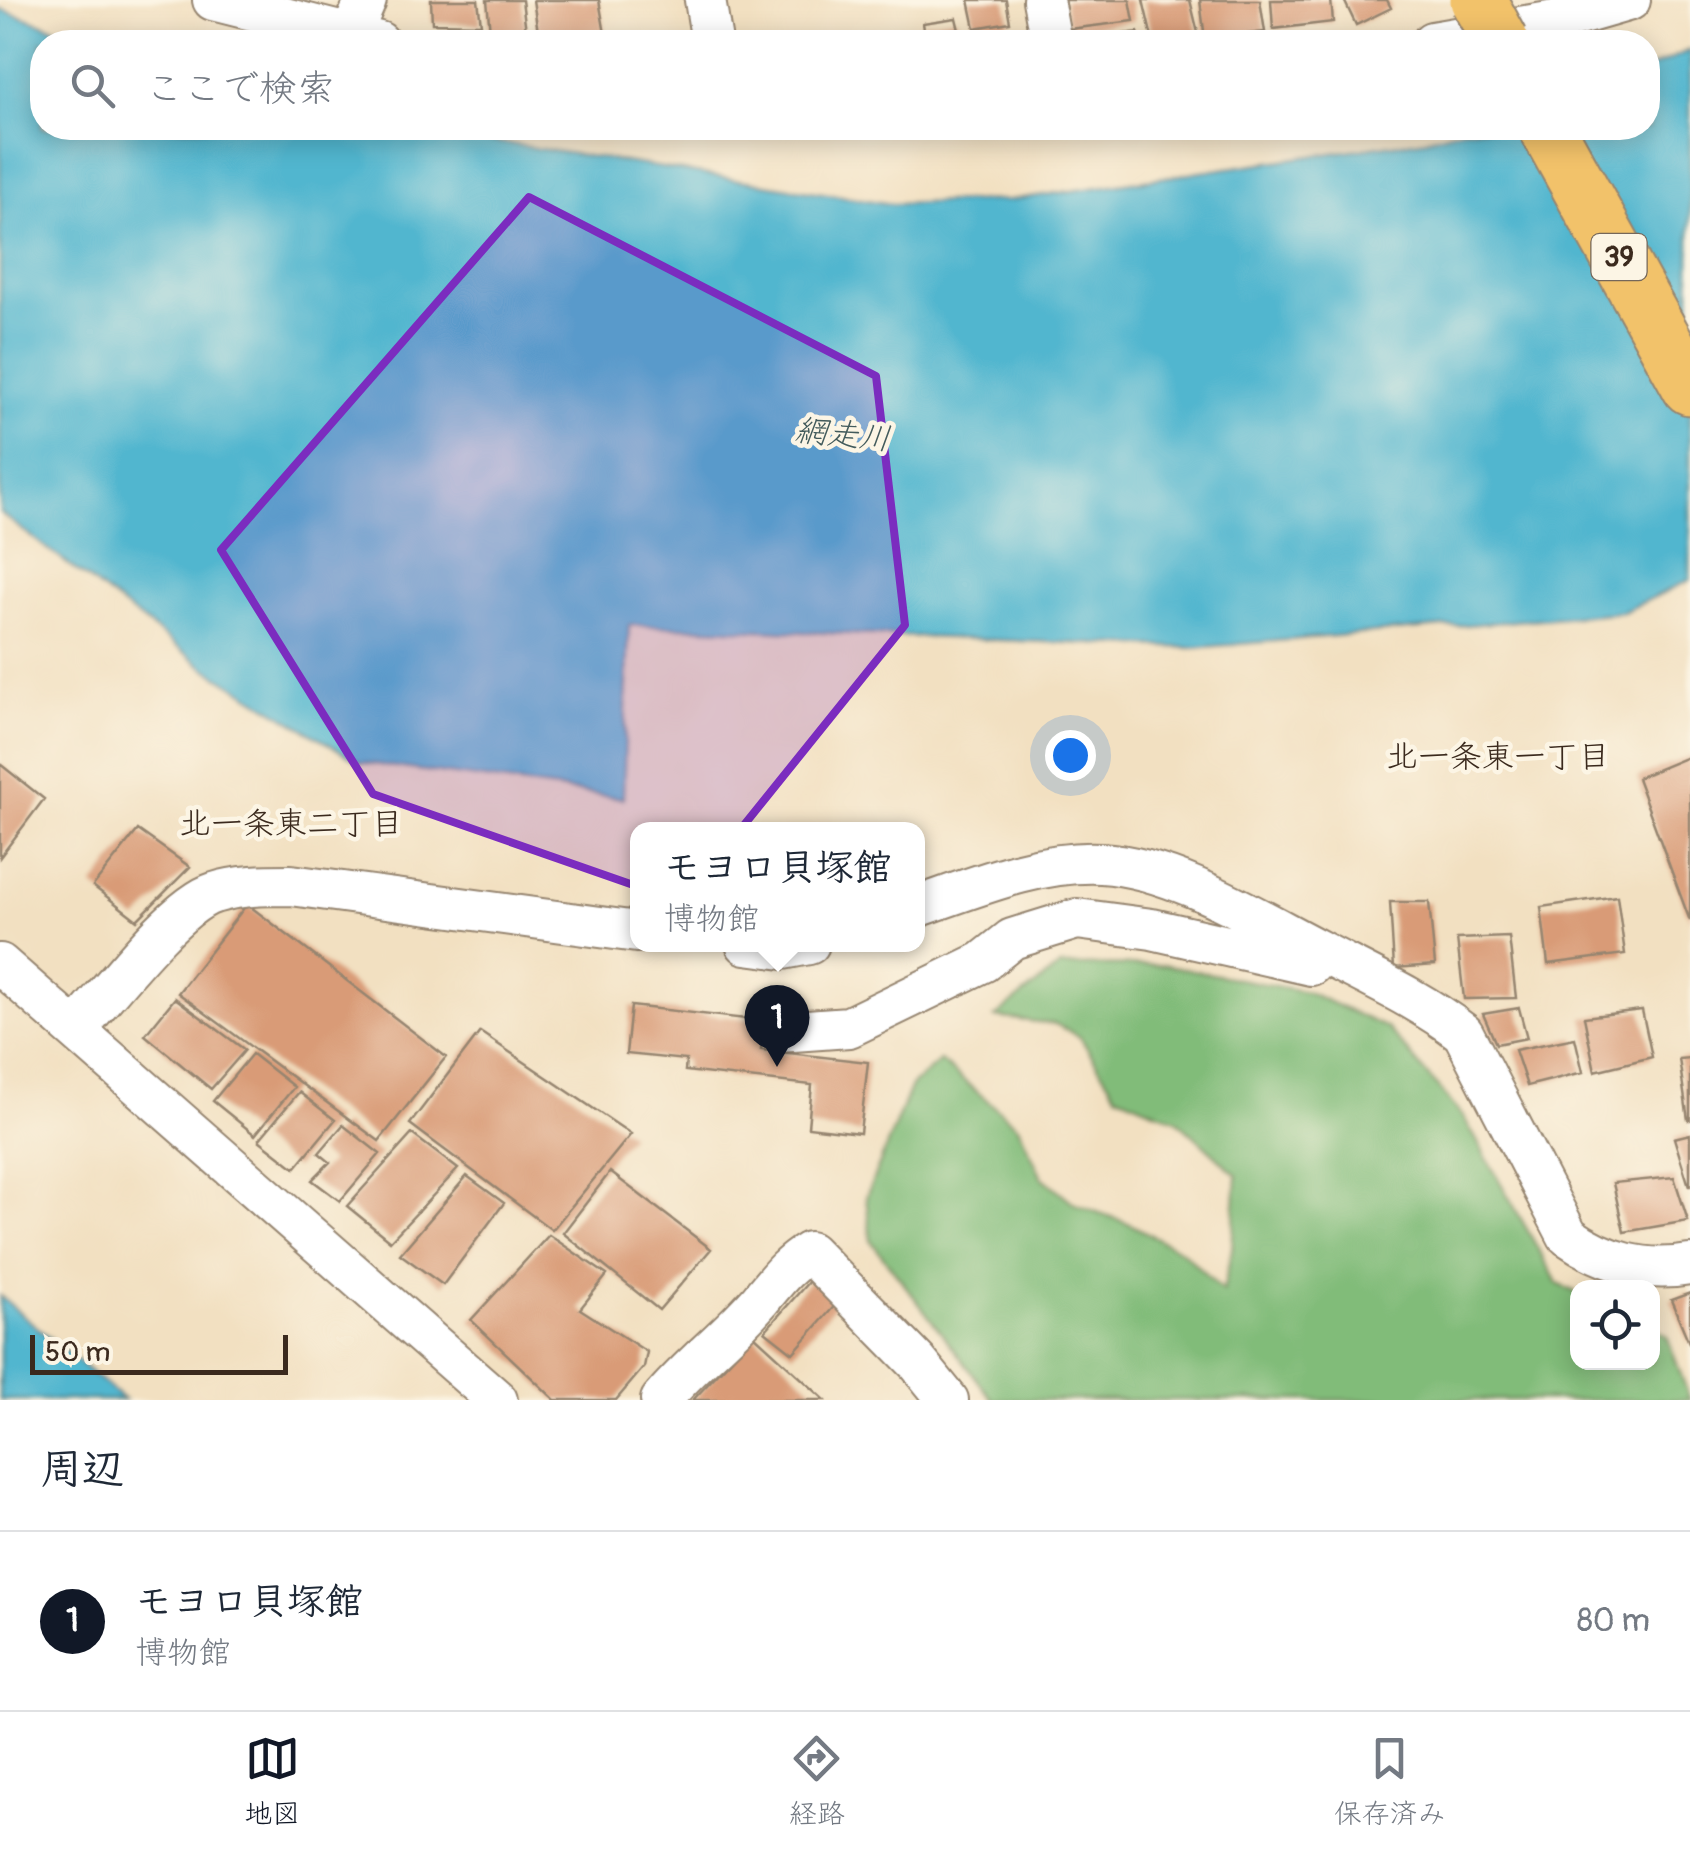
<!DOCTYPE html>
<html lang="ja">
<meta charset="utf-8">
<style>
body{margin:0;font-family:Pangolin,"Klee One",sans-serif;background:#f2f2f3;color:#1f2937}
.controls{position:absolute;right:30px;bottom:30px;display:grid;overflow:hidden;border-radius:20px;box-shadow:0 5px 25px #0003}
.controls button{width:90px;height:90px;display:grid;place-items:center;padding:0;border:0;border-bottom:2px solid #e0e1e3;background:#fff;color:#1f2937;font:50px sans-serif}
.scale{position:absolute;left:30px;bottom:25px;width:258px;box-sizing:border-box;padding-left:10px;border:5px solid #3b2a1e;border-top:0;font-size:28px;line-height:35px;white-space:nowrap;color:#3b2a1e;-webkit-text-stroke:8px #fcf5e5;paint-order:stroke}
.you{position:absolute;left:1070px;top:755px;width:35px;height:35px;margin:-25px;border:8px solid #fff;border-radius:50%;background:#1a73e8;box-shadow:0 0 0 15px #1a73e833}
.badge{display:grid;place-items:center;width:65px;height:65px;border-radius:50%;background:#111827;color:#fff;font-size:32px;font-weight:700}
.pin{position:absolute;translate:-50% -82px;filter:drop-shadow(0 2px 5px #0008)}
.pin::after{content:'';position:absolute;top:52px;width:35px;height:30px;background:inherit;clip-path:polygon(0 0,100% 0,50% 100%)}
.popup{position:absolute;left:630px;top:822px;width:295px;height:130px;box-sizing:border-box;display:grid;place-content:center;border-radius:20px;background:#fff;filter:drop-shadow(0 2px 8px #0005);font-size:32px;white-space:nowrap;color:#747a83}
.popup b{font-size:38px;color:#1f2937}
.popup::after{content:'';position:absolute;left:50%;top:100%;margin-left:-20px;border:20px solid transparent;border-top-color:#fff}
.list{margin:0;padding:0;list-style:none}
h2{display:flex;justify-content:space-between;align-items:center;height:130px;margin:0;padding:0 40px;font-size:42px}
h2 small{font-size:32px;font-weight:400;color:#747a83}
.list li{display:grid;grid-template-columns:65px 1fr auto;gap:30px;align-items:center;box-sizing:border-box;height:180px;padding:0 40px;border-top:2px solid #e0e1e3}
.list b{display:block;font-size:38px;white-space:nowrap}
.list p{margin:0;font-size:32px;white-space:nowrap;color:#747a83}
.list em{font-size:32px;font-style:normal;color:#747a83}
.icon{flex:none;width:55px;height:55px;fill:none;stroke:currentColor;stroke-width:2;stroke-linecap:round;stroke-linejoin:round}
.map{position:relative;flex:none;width:1690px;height:1400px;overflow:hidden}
.search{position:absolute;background:#fff;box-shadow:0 5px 25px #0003;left:30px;right:30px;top:30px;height:110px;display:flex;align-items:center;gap:25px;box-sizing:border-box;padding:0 35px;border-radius:40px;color:#747a83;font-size:38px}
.sheet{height:310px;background:#fff}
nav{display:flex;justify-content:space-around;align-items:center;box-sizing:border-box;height:140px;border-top:2px solid #e0e1e3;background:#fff;font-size:28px;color:#747a83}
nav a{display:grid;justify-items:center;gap:5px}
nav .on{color:#111827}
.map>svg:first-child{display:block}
</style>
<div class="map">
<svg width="1690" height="1400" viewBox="0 0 1690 1400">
<rect width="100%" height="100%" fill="#fcf5e5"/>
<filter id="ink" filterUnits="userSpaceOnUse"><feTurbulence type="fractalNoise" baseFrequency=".01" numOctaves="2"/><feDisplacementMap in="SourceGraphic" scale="20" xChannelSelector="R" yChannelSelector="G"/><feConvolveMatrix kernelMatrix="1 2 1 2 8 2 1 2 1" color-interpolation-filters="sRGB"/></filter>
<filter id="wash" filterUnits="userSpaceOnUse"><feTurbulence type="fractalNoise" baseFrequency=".0048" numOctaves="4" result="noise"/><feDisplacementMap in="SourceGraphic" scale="40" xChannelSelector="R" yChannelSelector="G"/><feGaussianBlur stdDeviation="2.25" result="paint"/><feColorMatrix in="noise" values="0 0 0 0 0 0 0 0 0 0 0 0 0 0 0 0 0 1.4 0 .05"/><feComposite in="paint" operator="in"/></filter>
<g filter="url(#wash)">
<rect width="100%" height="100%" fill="#f2e0c1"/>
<path fill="#81bc79" stroke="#5e734c" stroke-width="2.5" d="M1165,965L1307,992L1387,1028L1464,1118L1558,1284L1577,1293L1578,1362H1652L1653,1328L1667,1336L1690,1400H993L871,1241L866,1197L911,1086L940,1061L1018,1126L1042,1177L1075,1204L1130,1224L1183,1252L1223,1291L1232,1249L1237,1175L1176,1119L1116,1094L1080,1037L1055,1024L995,1017L1060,966Z"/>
<path fill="#51b6cf" stroke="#467076" stroke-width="2.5" d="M0,9L95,42H42V128H409L892,204L1010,200L1425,139L1463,128H1648V69L1690,50V580L1623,612L1192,648L629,625L623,798L359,762L205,668L0,513Z
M0,1296L124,1400H0Z"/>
<g id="blocks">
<path fill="#d99b77" d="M431,0H478L481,24L432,23Z
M487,0H522L526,31L490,32Z
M533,0H599L605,34L539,38Z
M969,0H1006L1010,22L975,28Z
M1064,0H1130L1134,21L1069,29Z
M1143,0H1190L1199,37L1153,42Z
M1200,0H1260L1265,32L1205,39Z
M1271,0H1331L1333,22L1273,29Z
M1344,0H1387L1391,8L1356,25Z
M956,18L962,42H926L923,23Z
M1012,31L1015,42H969L967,35Z
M1138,32L1141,42H1082L1081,39Z
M1690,756V921L1637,778Z
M0,764L44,799L0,857Z
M138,830L190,867L137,920L93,886Z
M1617,896L1625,954L1548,964L1541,907Z
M1390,902H1429L1435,965L1394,968Z
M247,904L446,1057L379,1141L178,993Z
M1509,937L1516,998L1464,999L1457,939Z
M175,998L245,1050L211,1089L145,1035Z
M631,1006L764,1021L761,1050L868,1062L860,1133L808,1127L812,1085L685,1071L686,1060L626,1054Z
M1519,1008L1527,1038L1496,1044L1483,1014Z
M1642,1010L1652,1057L1595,1071L1584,1017Z
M480,1032L631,1134L552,1230L410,1124Z
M1575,1038L1583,1072L1527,1086L1515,1050Z
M252,1054L294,1087L255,1135L213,1101Z
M1690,1058V1120H1688L1679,1059Z
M299,1092L335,1120L295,1168L259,1140Z
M343,1125L380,1154L340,1201L312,1180L330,1162L319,1153Z
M412,1134L458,1169L390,1241L347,1206Z
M1690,1134V1186H1689L1674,1138Z
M610,1172L711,1249L659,1310L563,1233Z
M467,1176L504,1203L443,1285L400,1254Z
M1674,1177L1688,1221L1624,1232L1613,1183Z
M549,1235L607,1275L580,1309L647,1352L644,1367L616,1400H555L471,1320Z
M811,1279L838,1302L793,1353L765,1331Z
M1690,1293V1345L1671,1300Z
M754,1335L825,1400H693Z"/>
</g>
</g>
<g filter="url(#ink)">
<use href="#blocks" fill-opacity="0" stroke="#968570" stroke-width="2.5"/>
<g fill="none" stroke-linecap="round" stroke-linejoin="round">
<g stroke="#968570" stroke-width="44">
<path id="street" d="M213,0L379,42
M705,0L712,42
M1043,0L1051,42
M351,35L366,0
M1432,42L1561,20L1630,0
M917,907C975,887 1038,860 1101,863C1173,867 1254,917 1318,950C1367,976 1419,999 1463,1033L1568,1236C1605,1262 1644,1273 1690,1265
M746,944L783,949L809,944
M0,964L497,1400
M77,1028C106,996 175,905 214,893C238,885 265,885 291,885L637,932
M779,1032L849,1027L983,962L1012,939L1077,919L1152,929L1311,965
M661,1400C691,1364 729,1336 760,1300C776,1281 786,1266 809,1252L918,1363L948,1400"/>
</g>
<g stroke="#968570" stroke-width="59">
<path id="highway" d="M1547,128L1690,387"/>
</g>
<use href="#street" stroke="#fff" stroke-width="40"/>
<use href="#highway" stroke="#f2c26a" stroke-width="55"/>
<g stroke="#968570" stroke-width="59" stroke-linecap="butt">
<path id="highway-bridge" d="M1478,0L1501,42"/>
</g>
<use href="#highway-bridge" stroke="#f2c26a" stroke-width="55"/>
</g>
</g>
<path fill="#7b2cbf" fill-opacity="0.2" stroke="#7b2cbf" stroke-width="8" stroke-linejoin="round" d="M529,197L876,376L905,625L682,902L373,794L221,550Z"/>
<g text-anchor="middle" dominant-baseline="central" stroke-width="9" stroke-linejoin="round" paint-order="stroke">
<rect fill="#fcf5e5" stroke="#75675a" stroke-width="2.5" x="1591.5" y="234" width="55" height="46" rx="8"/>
<g font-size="28" font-weight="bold" fill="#3b2a1e">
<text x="1619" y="257">39</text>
</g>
<g font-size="32" font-style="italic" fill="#435b5c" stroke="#fcf5e5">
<text transform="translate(843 435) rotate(6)">網走川</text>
</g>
<g font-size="32" fill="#3b2a1e" stroke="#fcf5e5">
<text x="1498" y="757">北一条東一丁目</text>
<text x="291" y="824">北一条東二丁目</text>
</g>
</g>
</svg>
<div class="controls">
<button><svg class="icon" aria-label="locate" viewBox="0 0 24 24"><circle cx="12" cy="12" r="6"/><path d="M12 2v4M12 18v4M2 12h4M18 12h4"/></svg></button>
</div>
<div class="scale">50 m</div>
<div class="you"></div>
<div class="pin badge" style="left:777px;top:1067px">1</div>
<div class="popup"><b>モヨロ貝塚館</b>博物館</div>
<div class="search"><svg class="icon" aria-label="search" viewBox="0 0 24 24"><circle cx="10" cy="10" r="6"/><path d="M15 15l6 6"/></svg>ここで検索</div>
</div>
<section class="sheet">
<h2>周辺<small></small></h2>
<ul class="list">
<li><span class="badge">1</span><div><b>モヨロ貝塚館</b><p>博物館</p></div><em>80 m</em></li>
</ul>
</section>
<nav>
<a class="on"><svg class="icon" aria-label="map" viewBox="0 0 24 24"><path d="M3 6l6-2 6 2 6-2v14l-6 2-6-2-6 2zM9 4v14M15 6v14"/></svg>地図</a>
<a><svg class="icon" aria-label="directions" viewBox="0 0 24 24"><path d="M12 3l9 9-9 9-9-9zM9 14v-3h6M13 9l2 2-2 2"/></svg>経路</a>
<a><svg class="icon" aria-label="saved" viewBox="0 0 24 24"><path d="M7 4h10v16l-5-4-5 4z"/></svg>保存済み</a>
</nav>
